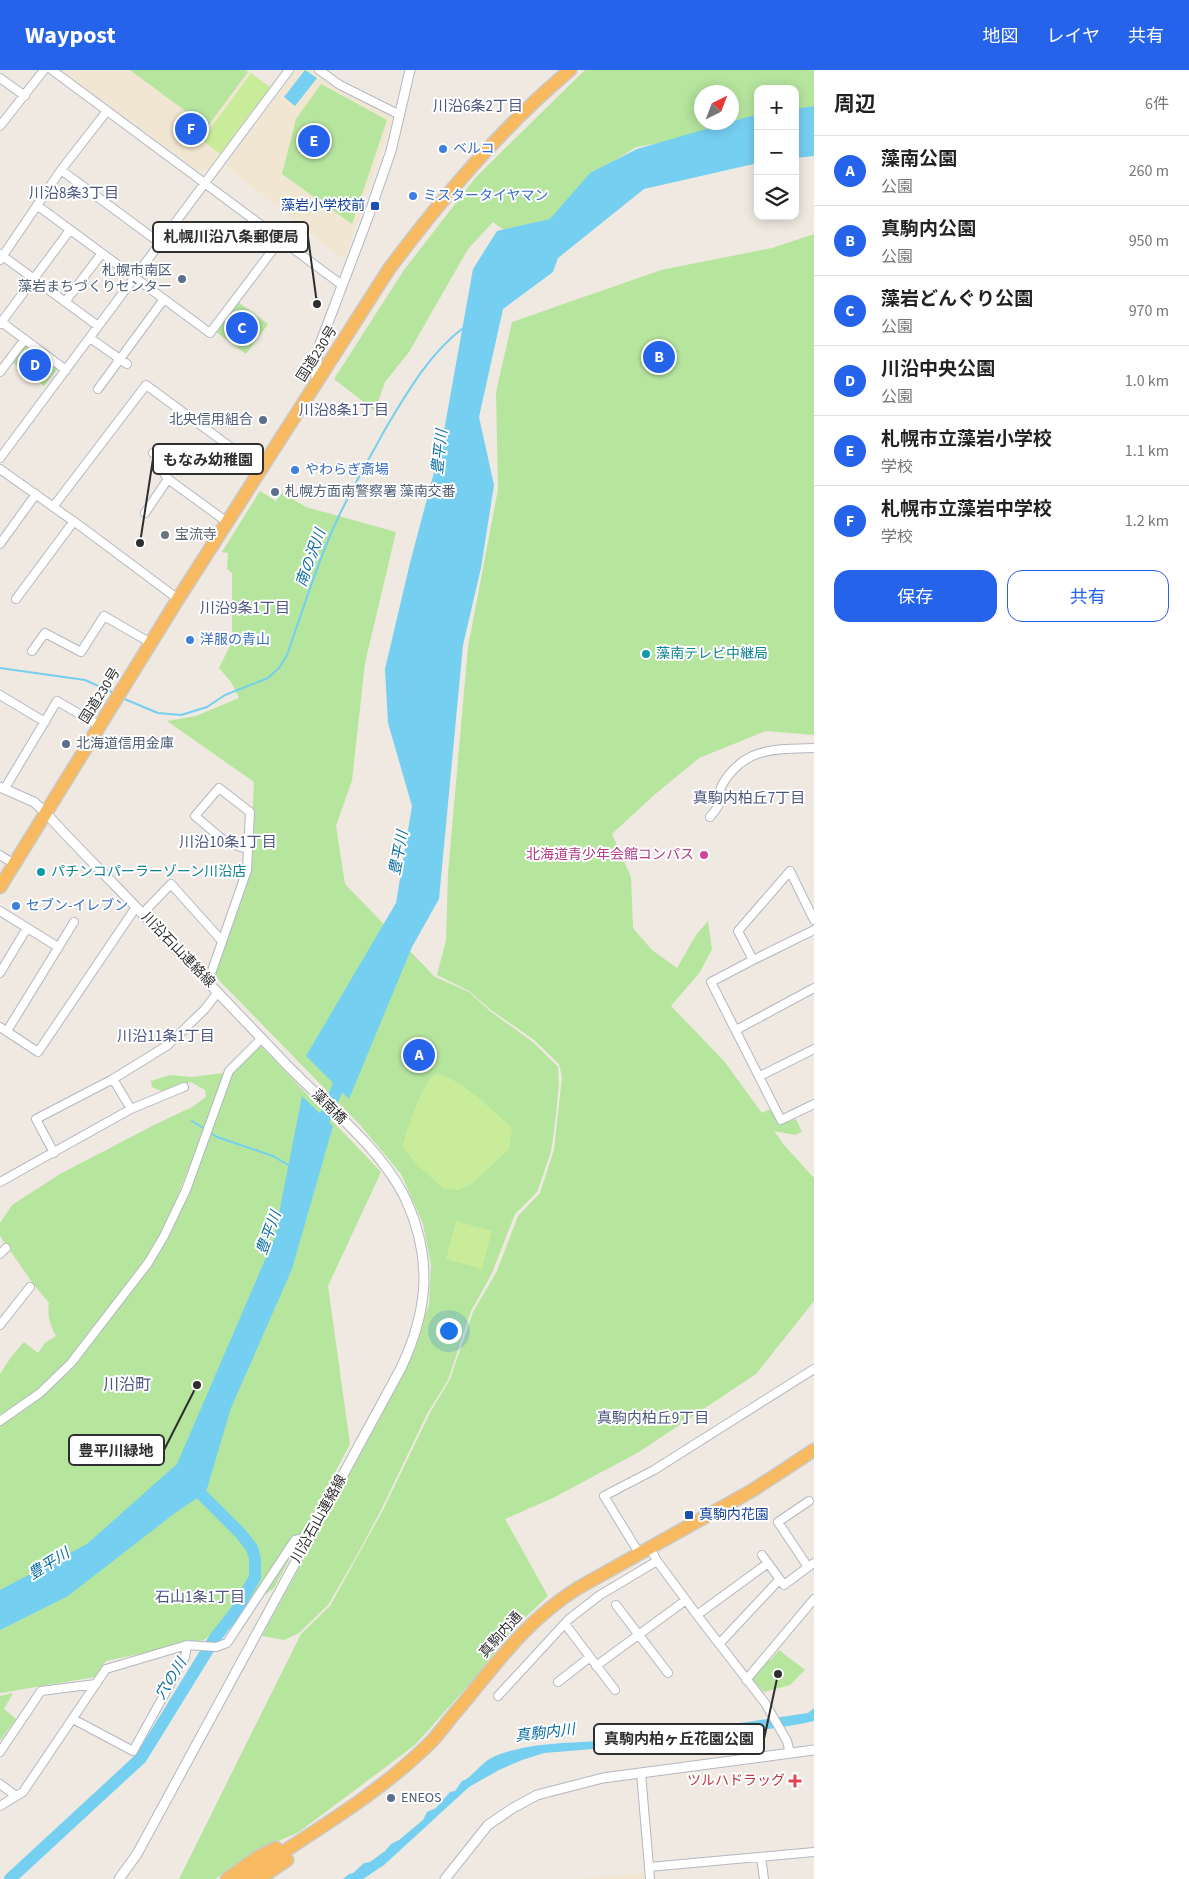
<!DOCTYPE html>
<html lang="ja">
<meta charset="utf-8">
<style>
body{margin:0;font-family:"Source Sans 3","Noto Sans JP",sans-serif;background:#f2f2f2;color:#222}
.controls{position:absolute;right:15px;top:15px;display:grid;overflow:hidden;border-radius:10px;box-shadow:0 2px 12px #0003}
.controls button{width:45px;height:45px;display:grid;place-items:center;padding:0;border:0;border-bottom:1px solid #e0e0e0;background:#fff;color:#222;font:25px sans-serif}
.compass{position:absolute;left:694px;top:15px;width:45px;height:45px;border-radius:50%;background:#fff;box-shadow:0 2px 12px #0003;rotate:42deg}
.you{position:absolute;left:448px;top:1260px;width:18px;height:18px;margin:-12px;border:4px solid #fff;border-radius:50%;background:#1a73e8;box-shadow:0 0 0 8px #1a73e833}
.badge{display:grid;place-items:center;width:32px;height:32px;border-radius:50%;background:#2563eb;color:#fff;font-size:16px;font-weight:700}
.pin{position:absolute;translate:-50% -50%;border:2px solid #fff;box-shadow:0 1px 5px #0006}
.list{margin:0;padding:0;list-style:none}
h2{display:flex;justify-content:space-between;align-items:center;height:65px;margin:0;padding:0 20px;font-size:21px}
h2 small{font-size:16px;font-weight:400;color:#767676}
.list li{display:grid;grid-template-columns:32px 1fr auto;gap:15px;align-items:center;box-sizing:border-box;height:70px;padding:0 20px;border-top:1px solid #e0e0e0}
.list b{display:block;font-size:19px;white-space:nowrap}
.list p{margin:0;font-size:16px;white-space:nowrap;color:#767676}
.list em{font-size:16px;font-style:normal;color:#767676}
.actions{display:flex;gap:10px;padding:15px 20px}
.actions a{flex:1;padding:11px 0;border:1px solid #2563eb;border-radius:15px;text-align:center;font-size:18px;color:#2563eb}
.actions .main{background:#2563eb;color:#fff}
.icon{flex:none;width:28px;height:28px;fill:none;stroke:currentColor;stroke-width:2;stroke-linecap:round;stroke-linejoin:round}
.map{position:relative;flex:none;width:814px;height:1809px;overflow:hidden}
header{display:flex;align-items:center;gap:30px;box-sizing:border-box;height:70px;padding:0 25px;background:#2563eb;color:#fff}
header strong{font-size:24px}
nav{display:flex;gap:28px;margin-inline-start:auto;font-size:18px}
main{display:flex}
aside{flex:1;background:#fff}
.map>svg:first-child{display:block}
</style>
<header>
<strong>Waypost</strong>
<nav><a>地図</a><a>レイヤ</a><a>共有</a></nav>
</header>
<main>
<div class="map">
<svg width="814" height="1809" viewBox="0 0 814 1809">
<rect width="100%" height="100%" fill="#efe9e1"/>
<path fill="#f0e6d1" d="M61,0H247L271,18L211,99L198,101Z
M296,0H313L346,24L393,46L344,190L226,96Z
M644,1803V1809H580Z"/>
<path fill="#b6e59e" d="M130,0H245L248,2L207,57Z
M585,0H814V38L795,40V19H758V46L732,52V22H702V52L731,53L687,68L636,77L614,91L555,150L523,159H502L493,152L468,179L409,282L385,312L375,341L334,309L404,200L476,107Z
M321,14L387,50L352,154L282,104L296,49Z
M814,164V665L766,661L699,688L653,726L612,764L631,807L633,858L652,880L677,898L696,865L708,851L712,879L700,902L671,936L724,991L762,1043L770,1039L779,1055L796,1049L802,1062L795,1065L774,1061L784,1075L814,1108V1231L756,1304L639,1382L553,1428L505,1449L548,1526L515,1557L473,1610L415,1675L299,1762L256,1781L215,1809H179L301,1564L330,1536L383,1440L430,1343L450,1309L473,1242L497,1201L518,1146L540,1123L554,1080L562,1007L559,994L534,970L491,940L469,921L437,905L446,870L448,803L468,577L498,419L496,322L512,252L661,200L772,178Z
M238,232L268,254L246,284L216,262Z
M26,274L58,298L44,316L12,292Z
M260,421L276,431L282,423L306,437L396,462L365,593L352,710L336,756L345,814L435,907L469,922L490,941L534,973L558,997L559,1012L556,1045L551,1082L537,1122L515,1144L492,1203L471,1241L448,1310L427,1344L380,1442L357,1485L328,1535L299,1563L284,1570L262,1566L376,1355L415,1277L429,1234L431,1195L423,1154L401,1104L361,1056L213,904L239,830L252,754L254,712L167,651L196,646L239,628L231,612L219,598L232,572V503L227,499L228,483L222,482Z
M259,974L381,1102L328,1216L350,1374L274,1518L204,1570L106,1591L95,1607L0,1623V1355L32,1334L71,1296L153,1191L230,1004Z
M223,1003L222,1012L173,1138L160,1168L146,1191L72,1287L37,1321L0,1347V1304L11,1287L24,1272L38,1283L45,1273L56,1266C50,1255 47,1245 49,1233L34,1215L0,1166V1153L12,1135L60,1104L154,1055L192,1037L206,1027L205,1020L191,1012L161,1021L152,1017L151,1011L170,1005L192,1007Z
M779,1580L805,1600L790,1615L764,1622L751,1608L768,1589L771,1590Z
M13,1623L4,1639L16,1649L0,1671V1626Z"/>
<path fill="#c9ec9a" d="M251,3L270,17L220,84L202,70Z
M434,1004C457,1004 495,1043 512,1058L509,1079L473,1113L459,1120L444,1119L416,1094L403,1076C408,1054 420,1021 434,1004Z
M456,1151L492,1161L482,1199L446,1189Z"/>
<path fill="#75cff0" d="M305,0L317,8L295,36L284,27Z
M814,36V86L795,88V39Z
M758,44V93L644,119L558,188L553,202L503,239L479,347L494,415L481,498L463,575L439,829L412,877L349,1029L306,986L396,833L412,736L388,653L385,599L410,493L442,372L473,199L497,161L550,149L590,103L637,79Z
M302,1026L333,1056L292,1199L231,1338L206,1422L175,1443L68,1526L0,1560V1520L87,1474L177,1394L274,1169Z
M814,1638V1651C783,1658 751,1661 719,1666C692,1669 642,1686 617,1677L544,1683L522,1690L499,1700L469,1717L384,1795L363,1809H343L349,1804L353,1803L364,1793L370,1792L385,1781L391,1774L399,1770L423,1750L427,1742L436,1738L450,1722L455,1721L462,1711C471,1709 482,1691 495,1686C533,1671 577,1673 618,1670L628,1666L659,1662L712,1657L808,1643Z"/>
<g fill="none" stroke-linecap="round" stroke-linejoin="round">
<path stroke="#75cff0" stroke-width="2" d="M0,598L85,610L114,623
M122,628L158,643L181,645L207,637L225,625L268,608L279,598L287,585C303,540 317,493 337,450C352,418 370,387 387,356C408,321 430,283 463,258
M192,1051L205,1059
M209,1062L217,1067L273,1086L290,1096"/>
<path stroke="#75cff0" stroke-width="12" d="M318,1063L344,1003
M10,1809L141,1688L215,1568L236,1541L255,1507V1489L252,1478L241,1464L191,1414"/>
<g stroke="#b4b7c1" stroke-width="10">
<path id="minor" d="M52,0L342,215
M319,0L340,15L400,45
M0,8L25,26
M0,56L44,0
M61,100L160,173
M38,136L210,263L281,169
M0,184L98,256
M0,190L61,100L107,41
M65,232L102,183
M0,251L66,300
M0,254L70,160
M90,268L127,294
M0,302L25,269
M98,319L164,229
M153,383L168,393L164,403L168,409L227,452
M0,388L289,0
M0,399L83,458L178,529
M53,437L146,315L262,400
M145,443L168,409
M0,474L36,424
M16,529L74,451
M32,581L45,563L81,582L104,546L151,573
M0,625L45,652
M5,718L57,631L100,656
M710,747C713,743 717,739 719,734C721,727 718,722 722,715C744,677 775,679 814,678
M0,785L14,794
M0,841L58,877
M143,843L171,814L222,871
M814,850L790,801L738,861L753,890L711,912L781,1050L814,1034
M753,890L814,860
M0,903L27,858
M208,912L247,800L250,742L219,718L195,746L227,773L248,779
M0,957L38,982L136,837
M736,960L814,918
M7,961L74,852
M760,1006L814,979
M113,1009L131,1039
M54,1083L36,1049L113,1009L168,975L205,939L218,922
M0,1112L131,1039L184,1017
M0,1184L6,1178
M0,1255L30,1217
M0,1351L40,1323L71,1293L148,1193L164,1166L186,1120L229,1001L262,968
M809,1431L778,1452L808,1497L814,1493
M650,1478L657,1491L697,1545L765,1633L787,1671L790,1683
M639,1483L604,1426L654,1400L814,1299
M762,1485L784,1515L808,1497
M616,1535L668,1603
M697,1545L768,1493
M565,1554L615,1620
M719,1574L779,1510
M596,1596L686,1530
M746,1610L814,1529
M558,1612L590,1587
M498,1626L569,1549L600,1525L657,1491
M73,1649L133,1681L185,1587L187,1575
M0,1682L41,1621L96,1614
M641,1703L650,1809
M0,1714L16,1726
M0,1736L23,1722L106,1599L187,1575L216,1577L227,1573L295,1470L309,1467
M761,1787L764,1809
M649,1797L814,1782"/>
</g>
<g stroke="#b4b7c1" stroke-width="11">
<path id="tertiary" d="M316,312L317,289L320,274L367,150L391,81L410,0
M0,717L34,732L46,743C74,775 106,805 135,836C186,889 236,942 287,995C326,1035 382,1079 406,1130C433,1189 428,1241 401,1298L137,1784L119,1809
M445,1809L488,1755L513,1738L537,1725L603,1708L814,1680"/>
</g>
<g stroke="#c9c9c9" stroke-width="15">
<path id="trunk" d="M0,817L178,529L389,199C443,127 501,58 570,0
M227,1809L258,1787L276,1778
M242,1809C307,1765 376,1727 432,1671C442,1660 451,1647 461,1636C499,1590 527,1550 578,1518L753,1420L814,1380
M259,1809L287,1790"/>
</g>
<use href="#minor" stroke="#fff" stroke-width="8"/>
<use href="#tertiary" stroke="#fff" stroke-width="9"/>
<use href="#trunk" stroke="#f8ba60" stroke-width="12"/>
</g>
<g fill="#3f7fe0" stroke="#fff" stroke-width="2">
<circle cx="443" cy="79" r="5"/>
<circle cx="413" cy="126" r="5"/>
<circle cx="295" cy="400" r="5"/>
<circle cx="190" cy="570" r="5"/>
<circle cx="16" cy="836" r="5"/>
</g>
<g fill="#1a4fb4" stroke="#fff" stroke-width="2">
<rect x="370" y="131" width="10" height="10" rx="2.5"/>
<rect x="684" y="1440" width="10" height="10" rx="2.5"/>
</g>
<g fill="#5c6f8a" stroke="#fff" stroke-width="2">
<circle cx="182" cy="209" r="5"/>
<circle cx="263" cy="350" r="5"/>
<circle cx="275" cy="422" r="5"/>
<circle cx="66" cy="674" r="5"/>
<circle cx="391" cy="1728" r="5"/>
</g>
<circle fill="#6b7280" stroke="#fff" stroke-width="2" cx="165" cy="465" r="5"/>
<g fill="#0f9aa8" stroke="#fff" stroke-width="2">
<circle cx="646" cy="584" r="5"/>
<circle cx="41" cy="802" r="5"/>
</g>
<circle fill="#d1479c" stroke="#fff" stroke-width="2" cx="704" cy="785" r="5"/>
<path fill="#e0444e" stroke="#fff" stroke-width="2" d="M792.5 1703.5h5v5h5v5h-5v5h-5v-5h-5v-5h5z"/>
<g text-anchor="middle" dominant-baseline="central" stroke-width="4" stroke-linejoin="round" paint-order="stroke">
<g font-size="14" fill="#366cbe" stroke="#fff" text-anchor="start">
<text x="453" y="79">ベルコ</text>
<text x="423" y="126">ミスタータイヤマン</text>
<text x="305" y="400">やわらぎ斎場</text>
<text x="200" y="570">洋服の青山</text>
<text x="26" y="836">セブン-イレブン</text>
</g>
<g font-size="14" fill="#164399" stroke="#fff" text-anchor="end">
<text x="365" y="136">藻岩小学校前</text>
<text x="699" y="1445" text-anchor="start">真駒内花園</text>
</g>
<g font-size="14" fill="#4e5e75" stroke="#fff" text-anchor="start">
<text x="172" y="201" text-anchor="end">札幌市南区<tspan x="172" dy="16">藻岩まちづくりセンター</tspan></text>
<text x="253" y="350" text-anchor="end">北央信用組合</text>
<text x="285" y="422">札幌方面南警察署 藻南交番</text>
<text x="76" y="674">北海道信用金庫</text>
<text x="401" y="1728">ENEOS</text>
</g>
<g font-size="14" fill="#2e2e2e" stroke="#fff">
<text transform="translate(317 284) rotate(-58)">国道230号</text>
<text transform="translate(100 626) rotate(-58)">国道230号</text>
<text transform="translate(178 880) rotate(46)">川沿石山連絡線</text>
<text transform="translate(329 1037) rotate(45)">藻南橋</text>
<text transform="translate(319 1449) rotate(-61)">川沿石山連絡線</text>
<text transform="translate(501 1565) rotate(-48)">真駒内通</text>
</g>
<g font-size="14" fill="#5b616d" stroke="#fff" text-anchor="start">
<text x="175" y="465">宝流寺</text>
</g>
<g font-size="14" fill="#0d838f" stroke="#fff" text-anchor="start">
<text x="656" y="584">藻南テレビ中継局</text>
<text x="51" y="802">パチンコパーラーゾーン川沿店</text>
</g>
<g font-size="14" fill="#b23c85" stroke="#fff" text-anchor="end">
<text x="694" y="785">北海道青少年会館コンパス</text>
</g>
<g font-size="14" fill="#be3a42" stroke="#fff" text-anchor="end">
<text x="785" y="1711">ツルハドラッグ</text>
</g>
<g font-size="15" fill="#4d5680" stroke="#fff">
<text x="478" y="36">川沿6条2丁目</text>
<text x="74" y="123">川沿8条3丁目</text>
<text x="344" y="340">川沿8条1丁目</text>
<text x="245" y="538">川沿9条1丁目</text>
<text x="749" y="728">真駒内柏丘7丁目</text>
<text x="228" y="772">川沿10条1丁目</text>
<text x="166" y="966">川沿11条1丁目</text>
<text x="653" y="1348">真駒内柏丘9丁目</text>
<text x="200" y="1527">石山1条1丁目</text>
</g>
<g font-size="15" font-style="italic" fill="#0d6fa3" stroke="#fff">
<text transform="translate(440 382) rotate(-84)">豊平川</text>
<text transform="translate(311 488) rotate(-70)">南の沢川</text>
<text transform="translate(399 783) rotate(-79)">豊平川</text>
<text transform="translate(269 1163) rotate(-70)">豊平川</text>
<text transform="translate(49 1494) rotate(-32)">豊平川</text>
<text transform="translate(171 1609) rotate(-58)">穴の川</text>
<text transform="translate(545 1663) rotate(-7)">真駒内川</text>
</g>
<g font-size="16" fill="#4d5680" stroke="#fff">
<text x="127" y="1315">川沿町</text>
</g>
</g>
<path fill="none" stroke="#2e2e2e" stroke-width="2" d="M317 234L308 167M140 473L153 389M197 1315L164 1380M778 1604L764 1669"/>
<g fill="#2e2e2e" stroke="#fff" stroke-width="2">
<circle cx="317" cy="234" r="5"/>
<circle cx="140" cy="473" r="5"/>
<circle cx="197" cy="1315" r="5"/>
<circle cx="778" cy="1604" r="5"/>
</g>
<g fill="#fff" stroke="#2e2e2e" stroke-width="2">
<rect x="153" y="152" width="155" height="30" rx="5"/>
<rect x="153" y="374" width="110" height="30" rx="5"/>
<rect x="69" y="1365" width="95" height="30" rx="5"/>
<rect x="594" y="1654" width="170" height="30" rx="5"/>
</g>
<g font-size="15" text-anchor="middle" font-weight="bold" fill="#2e2e2e">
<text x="231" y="172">札幌川沿八条郵便局</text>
<text x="208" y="395">もなみ幼稚園</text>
<text x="116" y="1386">豊平川緑地</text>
<text x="679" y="1674">真駒内柏ヶ丘花園公園</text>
</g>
</svg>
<div class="controls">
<button>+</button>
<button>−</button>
<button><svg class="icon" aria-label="layers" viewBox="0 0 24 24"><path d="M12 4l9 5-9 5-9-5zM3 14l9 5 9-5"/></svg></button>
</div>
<svg class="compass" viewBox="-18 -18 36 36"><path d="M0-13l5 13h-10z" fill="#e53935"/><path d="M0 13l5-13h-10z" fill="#767676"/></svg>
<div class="you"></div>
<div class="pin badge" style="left:419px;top:985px">A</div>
<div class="pin badge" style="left:659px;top:287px">B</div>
<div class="pin badge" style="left:242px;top:258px">C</div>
<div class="pin badge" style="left:35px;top:295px">D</div>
<div class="pin badge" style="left:314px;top:71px">E</div>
<div class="pin badge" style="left:191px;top:59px">F</div>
</div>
<aside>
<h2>周辺<small>6件</small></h2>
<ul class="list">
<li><span class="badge">A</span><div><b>藻南公園</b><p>公園</p></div><em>260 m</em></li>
<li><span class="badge">B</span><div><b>真駒内公園</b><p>公園</p></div><em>950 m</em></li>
<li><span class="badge">C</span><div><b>藻岩どんぐり公園</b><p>公園</p></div><em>970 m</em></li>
<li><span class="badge">D</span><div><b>川沿中央公園</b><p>公園</p></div><em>1.0 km</em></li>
<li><span class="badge">E</span><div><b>札幌市立藻岩小学校</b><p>学校</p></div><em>1.1 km</em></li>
<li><span class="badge">F</span><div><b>札幌市立藻岩中学校</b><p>学校</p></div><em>1.2 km</em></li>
</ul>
<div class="actions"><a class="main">保存</a><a>共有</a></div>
</aside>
</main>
